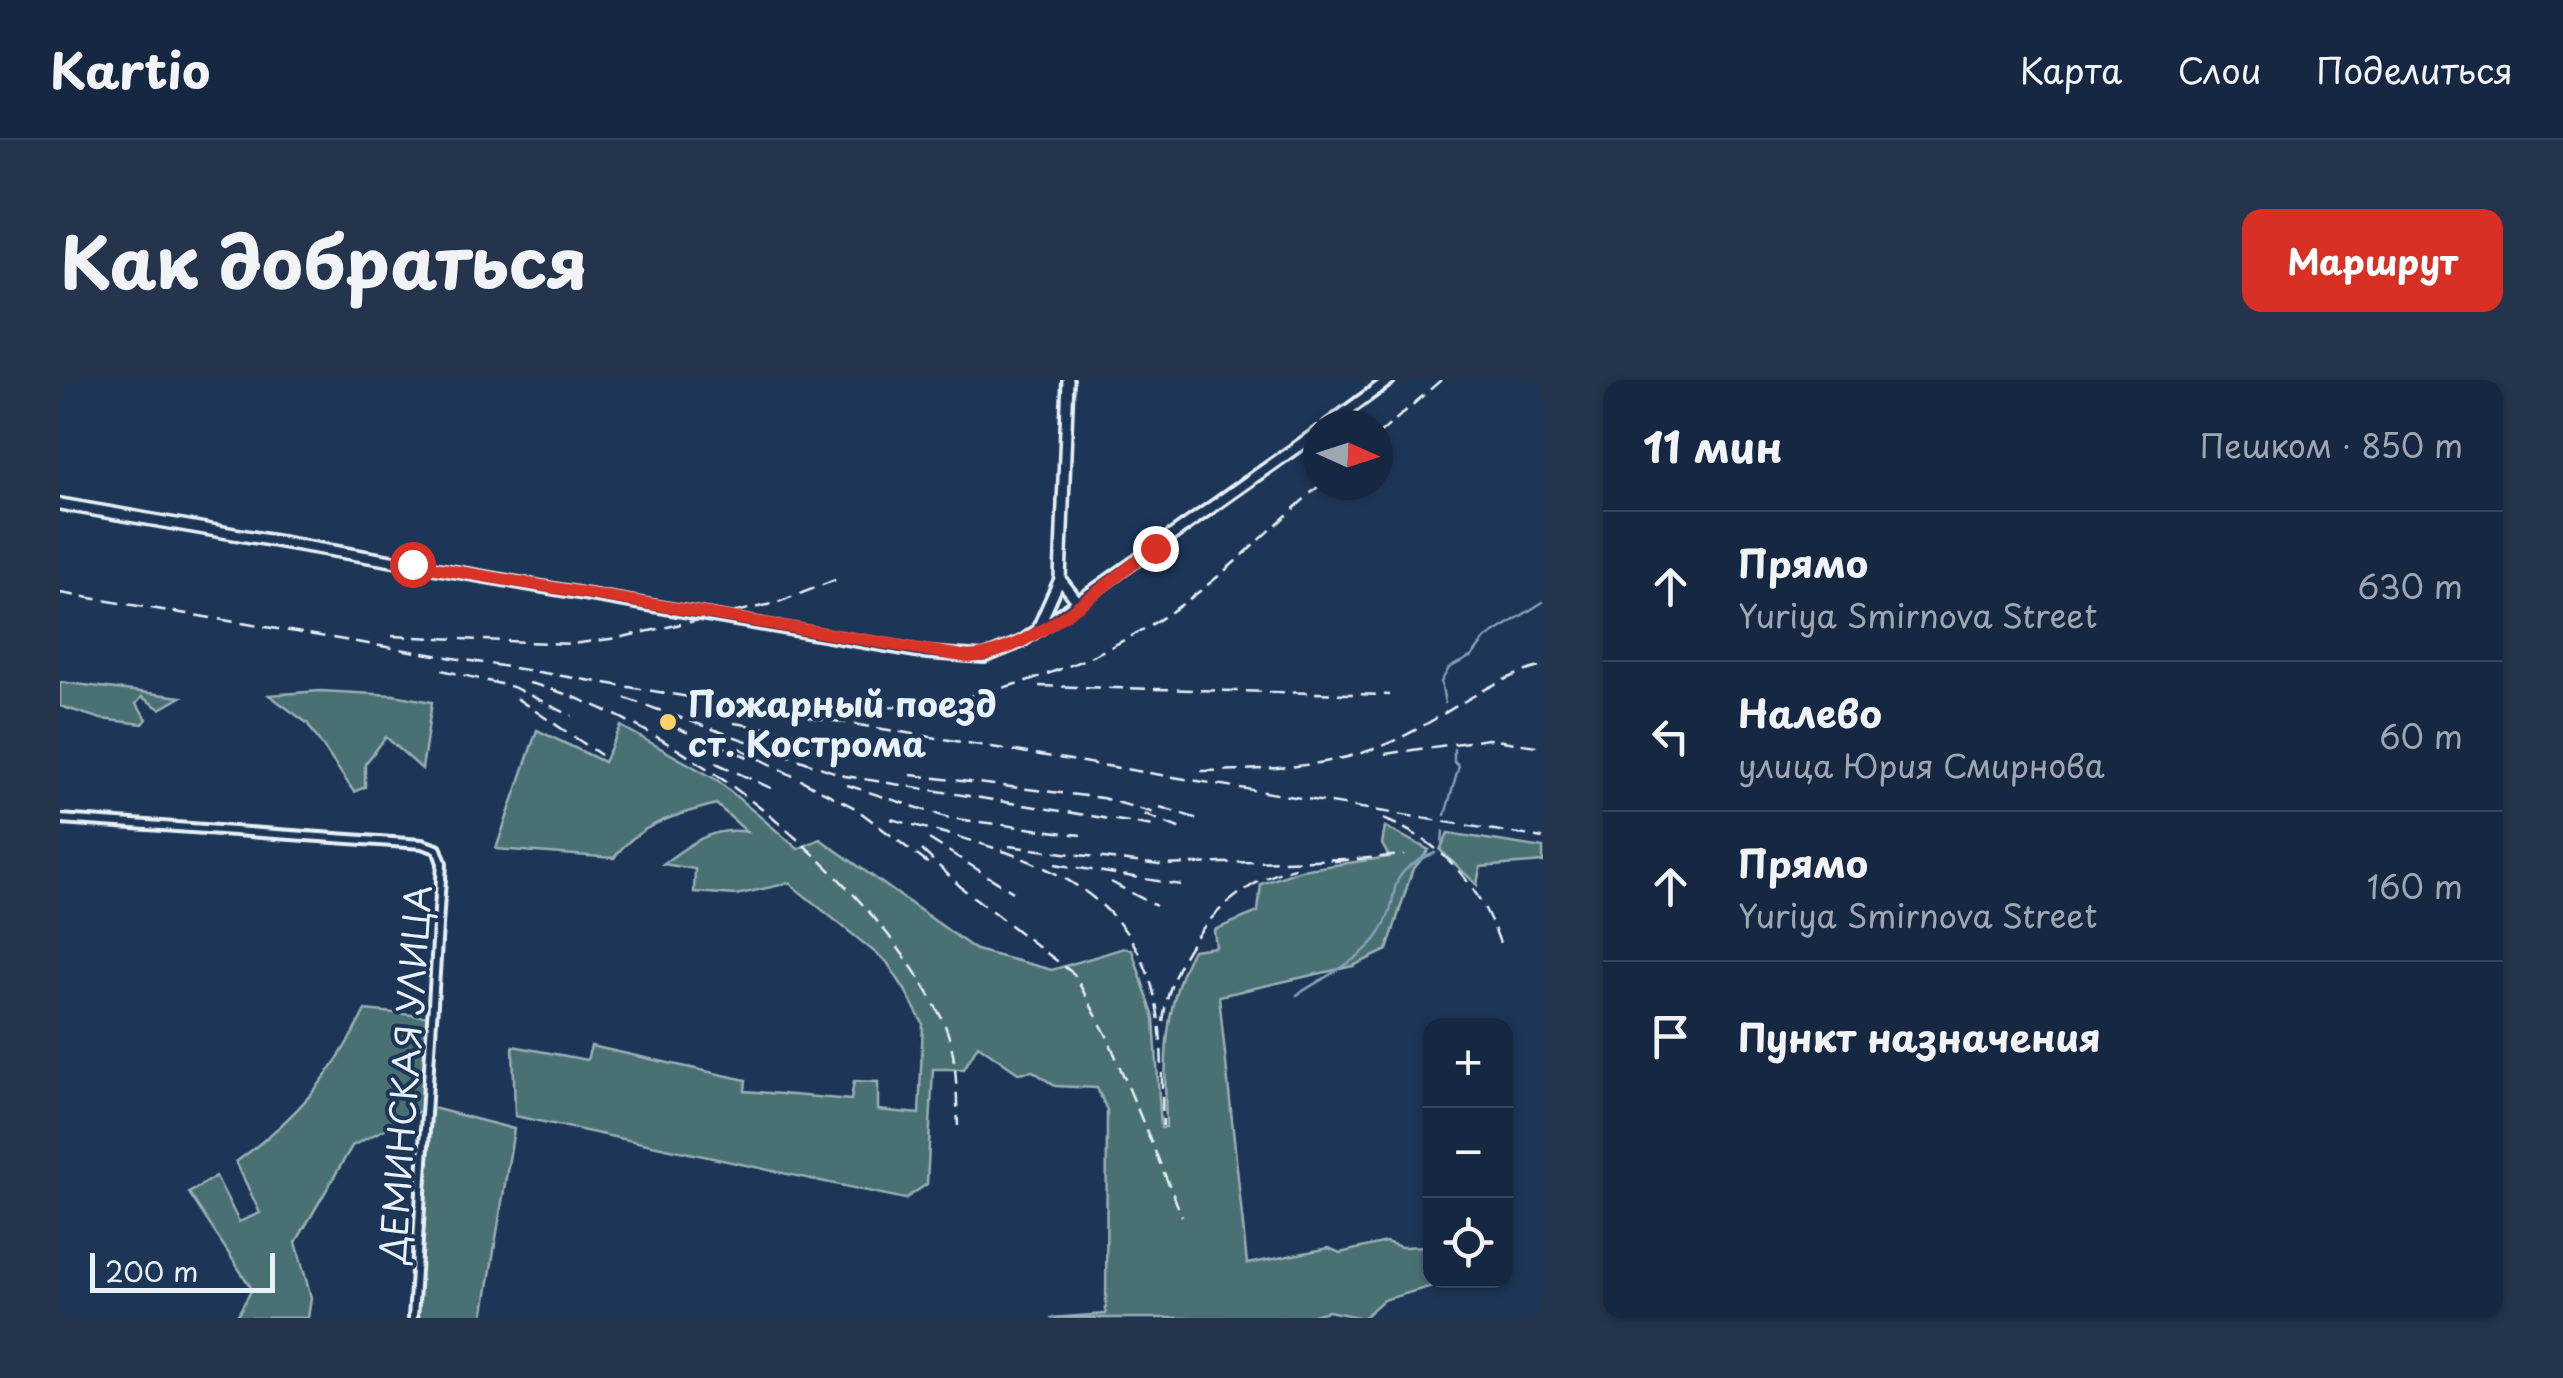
<!DOCTYPE html>
<html lang="ru">
<meta charset="utf-8">
<style>
body{margin:0;font-family:"Playpen Sans",sans-serif;background:#23344c;color:#f1f3f6}
.controls{position:absolute;right:30px;bottom:30px;display:grid;overflow:hidden;border-radius:20px;box-shadow:0 2px 8px #0004}
.controls button{width:90px;height:90px;display:grid;place-items:center;padding:0;border:0;border-bottom:2px solid #35445a;background:#162841;color:#f1f3f6;font:50px sans-serif}
.compass{position:absolute;left:1243px;top:30px;width:90px;height:90px;border-radius:50%;background:#162841;box-shadow:0 2px 8px #0004;rotate:93deg}
.scale{position:absolute;left:30px;bottom:25px;width:185px;box-sizing:border-box;padding-left:10px;border:5px solid #e8f1f8;border-top:0;font-size:28px;line-height:35px;white-space:nowrap;color:#e8f1f8;-webkit-text-stroke:8px #1d3557;paint-order:stroke}
.stop{position:absolute;width:30px;height:30px;margin:-22px;border:8px solid #d93025;border-radius:50%;background:#fff}
.stop.end{background:#d93025;border-color:#fff;box-shadow:0 2px 10px #0008}
.list{margin:0;padding:0;list-style:none}
h2{display:flex;justify-content:space-between;align-items:center;height:130px;margin:0;padding:0 40px;font-size:42px}
h2 small{font-size:32px;font-weight:400;color:#9ea6b1}
.list li{display:grid;grid-template-columns:65px 1fr auto;gap:30px;align-items:center;box-sizing:border-box;height:150px;padding:0 40px;border-top:2px solid #35445a}
.list b{display:block;font-size:38px;white-space:nowrap}
.list p{margin:0;font-size:32px;white-space:nowrap;color:#9ea6b1}
.list em{font-size:32px;font-style:normal;color:#9ea6b1}
.icon{flex:none;width:55px;height:55px;fill:none;stroke:currentColor;stroke-width:2;stroke-linecap:round;stroke-linejoin:round}
.map{position:relative;flex:none;width:1483px;height:938px;overflow:hidden;border-radius:20px}
header{display:flex;align-items:center;gap:60px;box-sizing:border-box;height:140px;padding:0 50px;background:#162841;border-bottom:2px solid #35445a}
header strong{font-size:48px}
nav{display:flex;gap:55px;margin-inline-start:auto;font-size:35px}
.intro{display:flex;align-items:center;justify-content:space-between;box-sizing:border-box;height:240px;padding:0 60px}
h1{margin:0;font-size:70px}
.button{padding:25px 45px;border-radius:20px;background:#d93025;color:#fff;font-size:35px;font-weight:700}
main{display:flex;gap:60px;padding:0 60px}
aside{flex:1;background:#162841;border-radius:20px;box-shadow:0 2px 8px #0004}
.map>svg:first-child{display:block}
</style>
<header>
<strong>Kartio</strong>
<nav><a>Карта</a><a>Слои</a><a>Поделиться</a></nav>
</header>
<div class="intro"><h1>Как добраться</h1><a class="button">Маршрут</a></div>
<main>
<div class="map">
<svg width="1483" height="938" viewBox="0 0 1483 938">
<rect width="100%" height="100%" fill="#1d3557"/>
<filter id="ink" filterUnits="userSpaceOnUse"><feTurbulence type="fractalNoise" baseFrequency=".01" numOctaves="2"/><feDisplacementMap in="SourceGraphic" scale="20" xChannelSelector="R" yChannelSelector="G"/><feConvolveMatrix kernelMatrix="1 2 1 2 8 2 1 2 1" color-interpolation-filters="sRGB"/></filter>
<g filter="url(#ink)">
<path fill="#4a7072" stroke="#99b0b5" stroke-width="2.5" d="M0,302L121,317L100,329L82,317L76,324L87,339L83,344L41,339L0,326Z
M260,311L334,315L372,322L362,389L326,357L305,384V407L294,412L247,343L209,315Z
M561,346L657,400L738,469L760,459L916,570L992,590L1064,568L1072,570L1094,638L1101,748L1106,747C1104,686 1103,625 1133,570L1156,567L1154,550L1198,532L1201,504L1241,490L1329,477L1322,464L1325,447L1369,470L1352,491L1327,570L1293,586L1159,616L1187,884L1269,868L1280,873L1326,862L1341,867L1370,866V901H1390L1323,920L1303,938L1268,931L1242,938H990L1046,934L1047,730L1037,708L995,706L973,691L958,693L918,665L904,689H873L867,804L845,819L455,736L453,666L527,680L531,666L686,700L685,711L791,720L794,701L818,702V730L859,734L863,644L845,610L827,582L729,503L676,515L634,512L635,489L603,484C630,464 652,446 687,452L656,424C616,435 579,443 554,478L436,469L477,350L544,382Z
M1388,453L1483,468V482L1420,487L1417,505L1380,470Z
M305,630L372,637L369,727L454,749L423,938H353L368,727L292,766L236,862L251,918L248,938H176L192,909L129,813L156,796L179,842L200,833L176,782C236,738 272,697 305,630Z"/>
<g fill="none" stroke-linecap="round" stroke-linejoin="round">
<path stroke="#83a1b4" stroke-width="2.5" d="M1385,323L1381,302L1389,288L1412,276L1426,258L1483,222
M1385,435L1399,386L1394,382V369
M1382,463L1383,451
M1237,615C1262,598 1305,578 1320,553C1345,512 1318,496 1375,473"/>
<g stroke="#e8f1f8" stroke-width="14">
<path id="street" d="M0,439L362,464L377,469L382,483L353,938"/>
</g>
<g stroke="#e8f1f8" stroke-width="16">
<path id="secondary" d="M1268,45L1329,0
M0,124L867,273L924,277L961,262L1258,52
M1000,199L1018,222
M979,246L1000,199L1008,0"/>
</g>
<use href="#street" stroke="#1d3557" stroke-width="6"/>
<use href="#secondary" stroke="#1d3557" stroke-width="9"/>
<path stroke="#e8f1f8" stroke-width="2.5" stroke-dasharray="15 8" stroke-linecap="butt" d="M1318,55L1381,0
M0,213L1483,458
M332,256L512,264L558,258L716,223L778,199
M382,290L453,307L512,336
M469,303C619,340 817,502 883,641C898,673 896,712 898,746
M979,306L1330,315
M456,318L541,375
M565,318L785,396L1093,446
M761,328C890,333 1023,297 1128,220C1174,186 1217,143 1260,105
M674,343L874,375
M614,347L688,377
M679,368L795,428L870,485
M1325,374L1428,359L1483,367
M656,383L715,410
M1141,391C1208,390 1276,388 1338,359C1388,335 1428,300 1483,286
M851,395L1042,418L1098,434
M787,405L889,438L1021,455
M1100,427L1138,439
M1084,434L1126,451
M831,439C941,469 1070,492 1096,623C1104,662 1101,706 1103,746
M1323,439C1383,462 1419,505 1440,563
M869,459L953,512
M949,466L1099,485L1286,479
M862,470L903,509L1014,594L1047,656L1122,836
M1274,481L1344,475
M995,484L1121,505
M1051,502L1096,526
M1103,642C1111,571 1165,505 1235,488"/>
</g>
</g>
<g fill="none" stroke-linecap="round" stroke-linejoin="round" filter="url(#ink)">
<path stroke="#d93025" stroke-width="12" d="M352,184L908,277C970,274 1044,204 1095,168"/>
</g>
<circle fill="#ffd166" stroke="#1d3557" stroke-width="4" cx="608" cy="342" r="10"/>
<g text-anchor="middle" dominant-baseline="central" stroke-width="8" stroke-linejoin="round" paint-order="stroke">
<g font-size="35" font-weight="bold" fill="#e8f1f8" stroke="#1d3557" text-anchor="start">
<text x="628" y="322">Пожарный поезд<tspan x="628" dy="40">ст. Кострома</tspan></text>
</g>
<g font-size="35" fill="#e8f1f8" stroke="#1d3557">
<text transform="translate(344 694) rotate(-86)">ДЕМИНСКАЯ УЛИЦА</text>
</g>
</g>
</svg>
<div class="controls">
<button>+</button>
<button>−</button>
<button><svg class="icon" aria-label="locate" viewBox="0 0 24 24"><circle cx="12" cy="12" r="6"/><path d="M12 2v4M12 18v4M2 12h4M18 12h4"/></svg></button>
</div>
<svg class="compass" viewBox="-18 -18 36 36"><path d="M0-13l5 13h-10z" fill="#e53935"/><path d="M0 13l5-13h-10z" fill="#9ea6b1"/></svg>
<div class="scale">200 m</div>
<div class="stop" style="left:352px;top:184px"></div>
<div class="stop end" style="left:1095px;top:168px"></div>
</div>
<aside>
<h2>11 мин<small>Пешком · 850 m</small></h2>
<ul class="list">
<li><svg class="icon" aria-label="ahead" viewBox="0 0 24 24"><path d="M12 20V5M6 11l6-6 6 6"/></svg><div><b>Прямо</b><p>Yuriya Smirnova Street</p></div><em>630 m</em></li>
<li><svg class="icon" aria-label="left" viewBox="0 0 24 24"><path d="M17 20v-9H6M10 6l-5 5 5 5"/></svg><div><b>Налево</b><p>улица Юрия Смирнова</p></div><em>60 m</em></li>
<li><svg class="icon" aria-label="ahead" viewBox="0 0 24 24"><path d="M12 20V5M6 11l6-6 6 6"/></svg><div><b>Прямо</b><p>Yuriya Smirnova Street</p></div><em>160 m</em></li>
<li><svg class="icon" aria-label="arrive" viewBox="0 0 24 24"><path d="M6 21V4h12l-3 4 3 4H6"/></svg><div><b>Пункт назначения</b></div></li>
</ul>
</aside>
</main>
